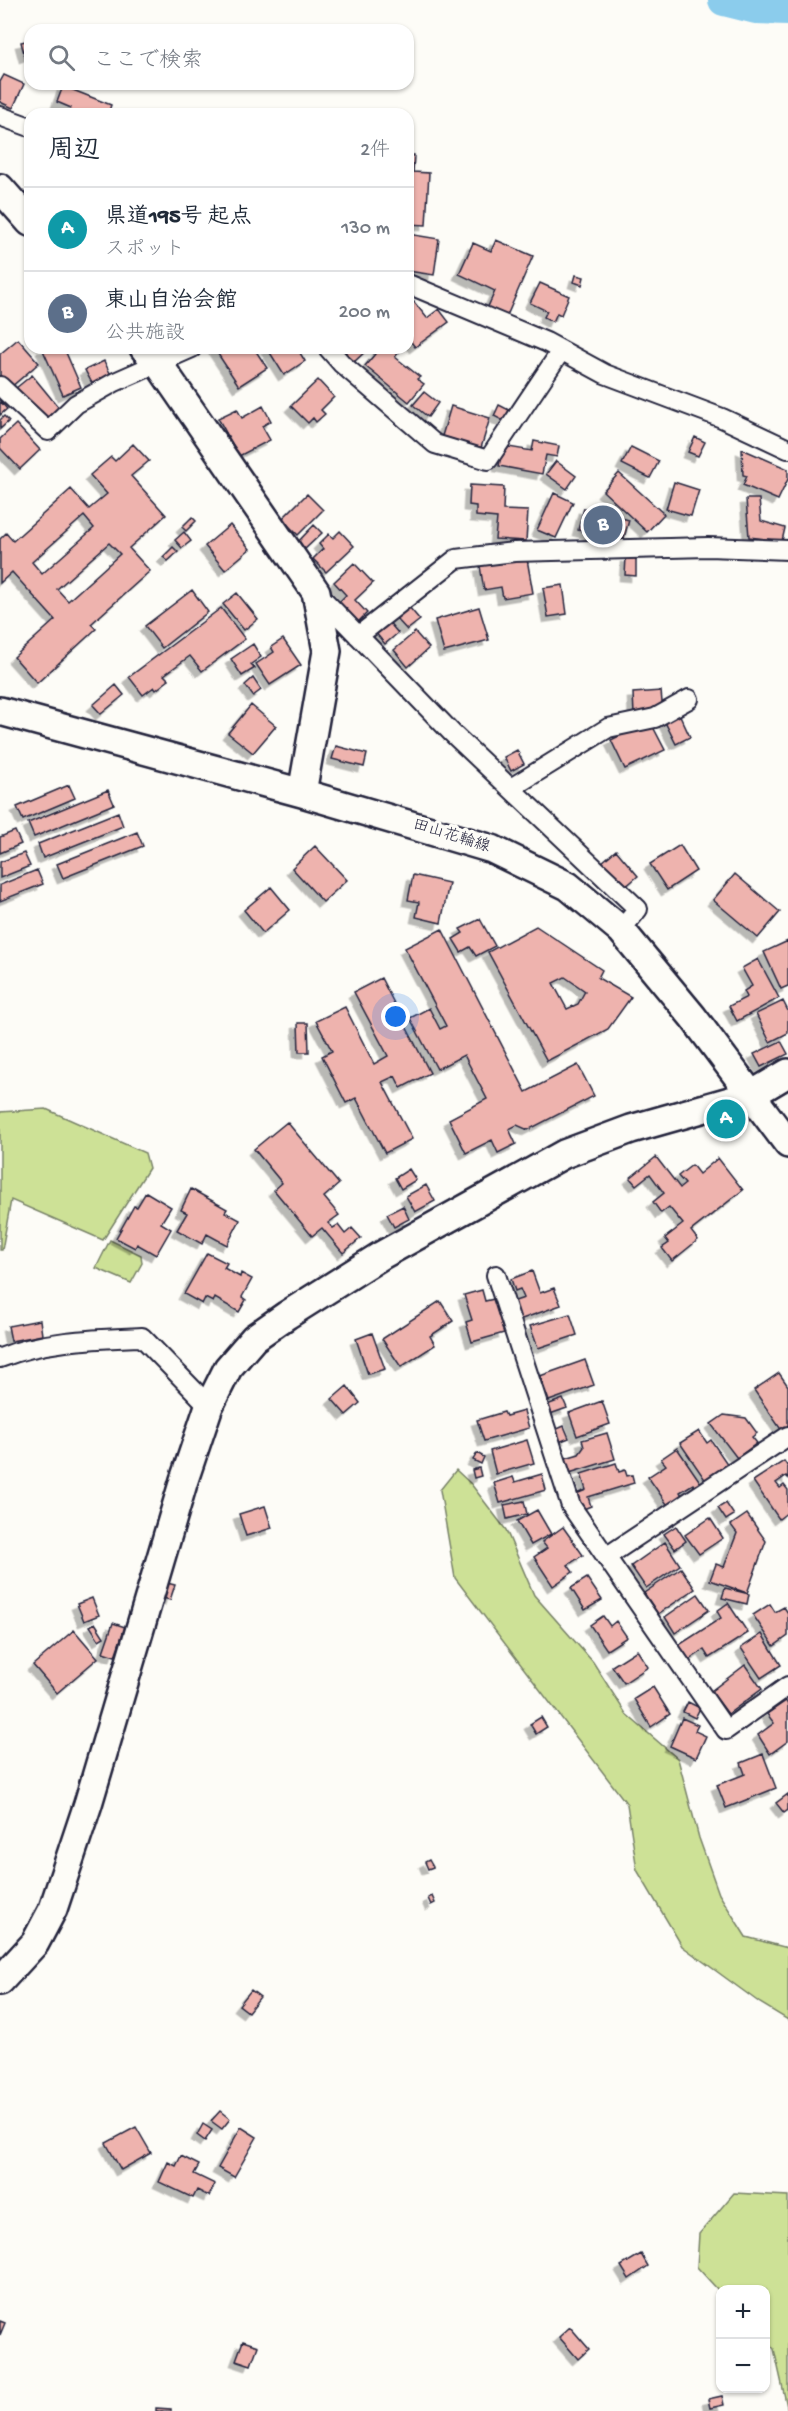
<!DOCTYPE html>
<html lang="ja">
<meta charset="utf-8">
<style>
body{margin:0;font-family:"Gochi Hand","Klee One",sans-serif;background:#f2f2f3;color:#1f2937}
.controls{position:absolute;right:18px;bottom:18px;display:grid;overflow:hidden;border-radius:12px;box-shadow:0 2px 4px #0004}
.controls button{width:54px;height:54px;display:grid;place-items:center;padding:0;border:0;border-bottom:2px solid #e0e1e3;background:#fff;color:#1f2937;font:30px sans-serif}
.you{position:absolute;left:396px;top:1017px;width:21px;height:21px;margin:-15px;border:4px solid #fff;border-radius:50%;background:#1a73e8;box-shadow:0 0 0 9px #1a73e833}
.badge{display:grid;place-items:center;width:39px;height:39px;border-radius:50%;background:#d93025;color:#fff;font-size:20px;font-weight:700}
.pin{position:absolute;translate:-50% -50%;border:3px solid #fff;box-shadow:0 2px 6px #0006}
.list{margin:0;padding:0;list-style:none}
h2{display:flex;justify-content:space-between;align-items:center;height:78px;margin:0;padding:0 24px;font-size:26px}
h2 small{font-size:20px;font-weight:400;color:#747a83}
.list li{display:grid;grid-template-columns:39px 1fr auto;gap:18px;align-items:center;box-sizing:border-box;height:84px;padding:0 24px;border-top:2px solid #e0e1e3}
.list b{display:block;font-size:22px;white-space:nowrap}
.list p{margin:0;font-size:20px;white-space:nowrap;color:#747a83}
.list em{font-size:20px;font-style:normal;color:#747a83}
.icon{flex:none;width:33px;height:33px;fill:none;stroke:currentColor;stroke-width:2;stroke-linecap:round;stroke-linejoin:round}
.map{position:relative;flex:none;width:788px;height:2411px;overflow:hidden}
.search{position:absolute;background:#fff;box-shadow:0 2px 4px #0004;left:24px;top:24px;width:390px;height:66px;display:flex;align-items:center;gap:15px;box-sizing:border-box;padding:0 21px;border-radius:18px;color:#747a83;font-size:22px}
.panel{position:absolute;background:#fff;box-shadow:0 2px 4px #0004;left:24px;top:108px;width:390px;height:246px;border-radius:18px}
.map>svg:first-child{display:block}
</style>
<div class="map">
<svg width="788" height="2411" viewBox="0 0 788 2411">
<defs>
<filter id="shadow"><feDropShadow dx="-5.5" dy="5.5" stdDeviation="0" flood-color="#0004"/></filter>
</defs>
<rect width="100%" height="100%" fill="#fdfcf7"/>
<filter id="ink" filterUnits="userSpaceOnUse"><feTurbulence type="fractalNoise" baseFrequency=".0167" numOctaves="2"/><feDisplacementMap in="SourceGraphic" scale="12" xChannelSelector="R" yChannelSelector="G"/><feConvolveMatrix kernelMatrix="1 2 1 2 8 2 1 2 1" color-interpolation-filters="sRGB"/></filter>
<g filter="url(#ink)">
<path fill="#cde196" stroke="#788268" stroke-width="1.5" d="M46,1109L145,1153L149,1168L103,1240L11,1200L2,1250H0V1112Z
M110,1240L141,1255L142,1263L131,1283L96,1268Z
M456,1470L471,1484L506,1530L534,1595L593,1662L626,1714L678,1759L699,1838L719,1894L746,1937L788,1948V2020L760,2003L682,1946L637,1870L627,1804L455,1578L440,1490Z
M734,2193L788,2196V2411L774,2349L766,2340V2290H720V2292L697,2267L699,2234Z"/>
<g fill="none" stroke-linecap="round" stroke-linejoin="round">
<path stroke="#8bccec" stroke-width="32" d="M724,0L756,8L788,9"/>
</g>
<path fill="#eeb3ae" stroke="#22223b" stroke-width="1.5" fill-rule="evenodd" filter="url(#shadow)" d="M30,40V55L25,57L21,42Z
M4,75L24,84L13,108L0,102V82Z
M63,86L111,105L108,114H68L71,108L57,102Z
M408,155H414L413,172L429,173L426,225L408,224Z
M408,234L439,239L434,275L408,271Z
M496,240L533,256L506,318L487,309L495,291L459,274L473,243L491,251Z
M576,275L584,277L582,285L574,282Z
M540,283L569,296L561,315L557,313L553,322L544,317L547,311L530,303Z
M414,302L427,318L439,309L449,322L415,347L408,338V306Z
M18,339L39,363L11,387L0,375V354Z
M42,348H64L81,387L63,395Z
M214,348H228L230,351L236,348H254L267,368L239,386Z
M267,348H297L305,361L284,375Z
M350,348H368V349L354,362L345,353Z
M380,348H399L401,350L395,357L420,377L417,379L424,384L409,402L365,366Z
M104,361L111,375L93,385L85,370Z
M32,375L59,408L42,421L16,388Z
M318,380L334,397L321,410L325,414L316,422L313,418L308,423L291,406Z
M424,392L438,403L428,417L413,405Z
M0,401L7,409L0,415Z
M499,405L509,410L504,421L494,416Z
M263,406L271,421L262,426L270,440L239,456L218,418L237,409L242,418Z
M451,406L490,418L481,448L442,436Z
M4,416L9,421L0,429V420Z
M16,424L40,450L20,469L0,448V439Z
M695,437L705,442L698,456L688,452Z
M534,441L559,446L557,457L546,455L542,474L499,466L503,446L532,451Z
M133,444L149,461L131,476L166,515L129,548L150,571L91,624L96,629L37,683L14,657L55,620L12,572L0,583V539L6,533L13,541L71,489L89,509L107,494L90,475L111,457L115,461ZM84,516L94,528L42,574L32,562ZM109,543L120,554L68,601L57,589Z
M631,447L659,461L650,478L622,464Z
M742,449L788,469V479L778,500L743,485L747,476L743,475Z
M556,461L576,476L567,489L546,474Z
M619,473L664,514L647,532L603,491Z
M674,482L699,490L691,516L666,509Z
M470,485L504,487L503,510L528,511L526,541L495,539L497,518L476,516V506L469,505Z
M554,493L573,502L556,538L537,530Z
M307,494L323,510L298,535L282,519Z
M746,499H759L761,521L785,528L782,541L749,537Z
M584,508L629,520L623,542L578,530Z
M192,517L196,521L186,531L182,527Z
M230,525L250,549L225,570L205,546Z
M314,525L322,533L305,549L298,542Z
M340,531L354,546L326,572L313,559L323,549L319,544L329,534L333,538Z
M184,532L191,541L182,548L175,540Z
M173,547L178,552L168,561L163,557Z
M626,557L636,558V576L625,575Z
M527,559L533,593L503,598L501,587L484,590L480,566Z
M354,563L373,583L355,600L367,613L357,623L338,603L346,595L334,582Z
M563,585L567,614L548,617L543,588Z
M192,590L208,612L162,648L145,626Z
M237,593L258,619L244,630L223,604Z
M409,607L420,620L407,630L396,618Z
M479,607L489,640L444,652L435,620Z
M221,608L245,639L202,671L190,656L164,675L169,680L156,690L154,687L143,695L129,677Z
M387,620L398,633L385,644L374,631Z
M415,632L429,648L408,667L394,650Z
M283,639L301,665L270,685L256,664L274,652L271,647Z
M253,644L261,657L251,664L255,668L242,676L231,659Z
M253,678L261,690L253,696L245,685Z
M116,685L124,695L101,714L93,705Z
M661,691L663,713L634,715L633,693Z
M251,705L276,726L253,753L228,733Z
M678,711L690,737L676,744L663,718Z
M650,721L665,750L625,769L611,740Z
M336,746L367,754L364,767L332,759Z
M517,750L524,764L511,771L504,757Z
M69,785L75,798L23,820L17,807Z
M108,790L114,804L34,837L28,823Z
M118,812L123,826L43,858L38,844Z
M15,831L21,844L0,853V837Z
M137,832L143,846L63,878L57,864Z
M680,845L696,871L667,890L650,864Z
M315,846L347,880L323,902L292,868Z
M616,850L638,876L624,888L602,862Z
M24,853L30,866L0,878V862Z
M37,870L43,884L0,901V885Z
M735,874L780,912L758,938L713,900Z
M413,875L449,883L441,923L416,917L419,902L408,900Z
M271,887L290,910L263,933L244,910Z
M480,919L495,946L476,956L470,947L461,952L453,939L463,933L460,929Z
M536,926L602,970L598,978L631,997L608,1029L547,1061L488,952ZM565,977L585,991L578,1004L567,1009L553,983Z
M442,929L526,1092L578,1065L594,1096L528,1130L517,1125L509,1129L516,1144L498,1153L492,1140L466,1153L449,1119L487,1099L464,1055L437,1069L410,1018L429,1008L440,1029L446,1026L405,948Z
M788,941V986L781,989L764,952Z
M758,959L779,998L737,1021L729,1006L747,997L744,991L752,986L742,968Z
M381,978L430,1073L401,1088L395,1076L382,1082L412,1139L385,1153L356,1098L346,1103L322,1056L332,1051L316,1021L345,1007L374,1064L388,1056L354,992Z
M783,1001L788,1011V1033L770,1042L756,1014Z
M298,1023H308L309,1052H299Z
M781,1041L788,1054L761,1067L754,1054Z
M287,1122L339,1184L324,1197L339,1215L328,1223L333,1228L338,1225L345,1234L352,1228L361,1238L343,1253L322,1228L312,1236L274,1190L282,1183L254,1149Z
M656,1157L680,1188L685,1184L678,1176L692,1165L699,1174L718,1158L743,1190L691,1231L698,1240L672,1261L662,1248L669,1243L665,1238L683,1224L669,1207L661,1213L653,1202L664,1193L650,1174L636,1185L630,1178Z
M409,1169L416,1180L401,1189L395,1178Z
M426,1185L435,1201L415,1212L406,1196Z
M191,1189L227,1209L225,1212L240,1220L227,1245L207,1234L202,1244L177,1230L187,1213L181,1210Z
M146,1192L171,1207L161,1223L171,1229L156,1255L137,1244L135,1248L116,1238L134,1206L137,1207Z
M403,1206L409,1219L394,1227L387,1214Z
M207,1253L227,1263L224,1268L240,1277L241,1273L252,1279L242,1297L246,1300L239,1312L215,1298L213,1302L205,1298L202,1304L184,1294Z
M532,1271L540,1293L554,1288L561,1305L519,1320L512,1302L524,1298L520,1289L515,1291L511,1279Z
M482,1290L485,1301L494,1299L504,1333L472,1342L466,1322L472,1320L464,1295Z
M440,1301L453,1321L430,1336L435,1345L401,1367L382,1339Z
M570,1314L577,1335L538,1348L530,1326Z
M40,1320L42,1335L11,1341L8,1326Z
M372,1333L385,1369L368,1374L356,1339Z
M585,1360L594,1385L549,1401L540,1376Z
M779,1373L788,1386V1431L784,1434L754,1390Z
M347,1386L360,1403L346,1415L332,1399Z
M563,1399L567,1408L550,1414L547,1405Z
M602,1401L610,1424L577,1436L569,1413Z
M524,1411L529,1428L484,1441L477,1420L504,1412L506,1416Z
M724,1415L746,1418L757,1433L752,1437L757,1443L737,1458L711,1424Z
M564,1426L569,1438L559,1442L555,1430Z
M699,1431L707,1443L711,1440L728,1465L706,1481L680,1443Z
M607,1433L615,1459L566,1474L562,1459L579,1454L584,1447L582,1440Z
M527,1440L534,1463L496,1474L490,1451Z
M677,1448L703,1486L697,1490L693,1484L680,1492L683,1497L669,1507L648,1477L666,1465L661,1459Z
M477,1453L484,1457L481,1464L473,1460Z
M784,1461L788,1467V1478L786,1476L776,1483L780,1488L784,1485L788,1490V1512L779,1519L753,1481Z
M616,1463L619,1472L625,1470L627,1476L632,1475L634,1483L588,1497L591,1506L581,1510L576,1494L586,1490L581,1474Z
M479,1468L481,1476L474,1478L472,1470Z
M542,1474L546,1490L500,1503L494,1483L513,1477L515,1482Z
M524,1501L527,1514L507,1519L504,1505Z
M726,1503L734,1515L726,1520L718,1508Z
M265,1506L272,1528L246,1536L239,1514Z
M537,1510L551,1534L531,1545L517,1521Z
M747,1514L766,1541L747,1593L710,1580L716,1564L724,1567L737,1533L731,1525Z
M710,1518L723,1538L699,1554L685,1535Z
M676,1526L686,1541L675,1549L664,1534Z
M563,1527L583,1555L568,1565L573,1572L553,1586L534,1557L547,1548L542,1542Z
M665,1542L680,1565L646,1588L631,1566Z
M681,1568L695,1589L658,1614L644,1593Z
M587,1578L602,1600L585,1610L571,1588Z
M167,1583L175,1585L170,1600L163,1598Z
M725,1588L749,1594L747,1604L722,1598Z
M698,1594L709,1610L675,1633L665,1617Z
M92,1598L99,1615L84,1621L77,1604Z
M728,1603L748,1633L709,1658L704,1650L686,1662L676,1647L721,1618L717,1611Z
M770,1604L775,1612L784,1607L788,1613V1636L774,1646L753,1615Z
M603,1616L610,1626L616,1621L627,1637L607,1650L590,1625Z
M95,1623L104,1637L99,1640L90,1626Z
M113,1623L125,1627L115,1656L103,1652Z
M74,1630L98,1658L57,1693L33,1665Z
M762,1634L781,1665L761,1678L741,1648Z
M637,1650L648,1667L624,1683L612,1666Z
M745,1665L762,1689L728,1714L711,1691Z
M653,1687L670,1714L651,1727L634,1699Z
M786,1701L788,1705V1741L770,1754L758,1735L774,1723L767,1714Z
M688,1702L700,1708L695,1718L683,1712Z
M541,1717L547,1727L536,1734L530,1724Z
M682,1718L698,1725L695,1731L706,1736L696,1758L670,1746Z
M763,1754L776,1788L726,1808L717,1785L745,1774L741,1763Z
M788,1794V1810L784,1813L776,1803Z
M429,1860L433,1867L428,1869L425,1862Z
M432,1896L435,1903L431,1905L428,1898Z
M251,1990L260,1997L248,2012L239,2005Z
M220,2111L230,2119L222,2129L211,2121Z
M203,2124L212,2130L205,2141L197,2135Z
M136,2127L151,2153L121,2170L106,2143Z
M241,2127L257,2137L234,2177L218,2168Z
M181,2156L199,2165L194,2174L215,2184L209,2196L197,2190L193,2198L159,2182L168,2162L176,2166Z
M641,2254L648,2266L629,2279L621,2266Z
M0,2321L5,2323L0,2335Z
M570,2327L589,2349L578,2359L559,2337Z
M243,2341L258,2346L251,2365L236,2360Z
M722,2396L724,2405L710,2408L708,2399Z
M156,2408L171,2409V2411H156Z"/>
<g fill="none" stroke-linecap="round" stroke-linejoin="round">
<g stroke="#22223b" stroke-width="22">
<path id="street" d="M0,116L30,127
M408,284L546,342L605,374L722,418L788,449
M328,348L342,364L435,444L488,460L561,351
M0,386L48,431L76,404L115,382L192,348
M316,592L452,733L638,909L621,930
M358,636L456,559L514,552L708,547L788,550
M511,788L608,728L655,718L689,699
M496,1275L571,1506L726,1730L788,1686
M0,1358C44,1340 95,1339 142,1337L209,1406
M606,1557L788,1436"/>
</g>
<g stroke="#22223b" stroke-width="32">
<path id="secondary" d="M0,188L30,222
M144,348L158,363L316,592L327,651L302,793
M0,711L302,793L492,849L568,886L621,930L693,1017L788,1144
M0,1981L35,1943L53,1909L88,1804L184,1480L209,1406L228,1368L254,1338L287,1315L382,1255L564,1154L631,1129L751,1095L788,1073"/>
</g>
<use href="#street" stroke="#fdfcf7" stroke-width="18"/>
<use href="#secondary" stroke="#fdfcf7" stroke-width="27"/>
</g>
</g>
<g text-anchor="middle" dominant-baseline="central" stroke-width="6" stroke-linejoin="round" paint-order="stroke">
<g font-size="16" fill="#22223b" stroke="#fdfcf7">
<text transform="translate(451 837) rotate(17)">田山花輪線</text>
</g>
</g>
</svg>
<div class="controls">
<button>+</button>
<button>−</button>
</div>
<div class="you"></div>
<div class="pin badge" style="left:726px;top:1119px;background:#0f9aa8">A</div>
<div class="pin badge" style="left:603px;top:525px;background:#5c6f8a">B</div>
<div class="search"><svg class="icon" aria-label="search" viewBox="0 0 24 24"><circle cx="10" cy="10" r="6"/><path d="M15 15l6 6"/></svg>ここで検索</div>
<section class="panel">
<h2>周辺<small>2件</small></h2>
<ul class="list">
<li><span class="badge" style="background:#0f9aa8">A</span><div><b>県道195号 起点</b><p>スポット</p></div><em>130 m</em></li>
<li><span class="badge" style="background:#5c6f8a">B</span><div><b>東山自治会館</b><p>公共施設</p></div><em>200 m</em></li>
</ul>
</section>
</div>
